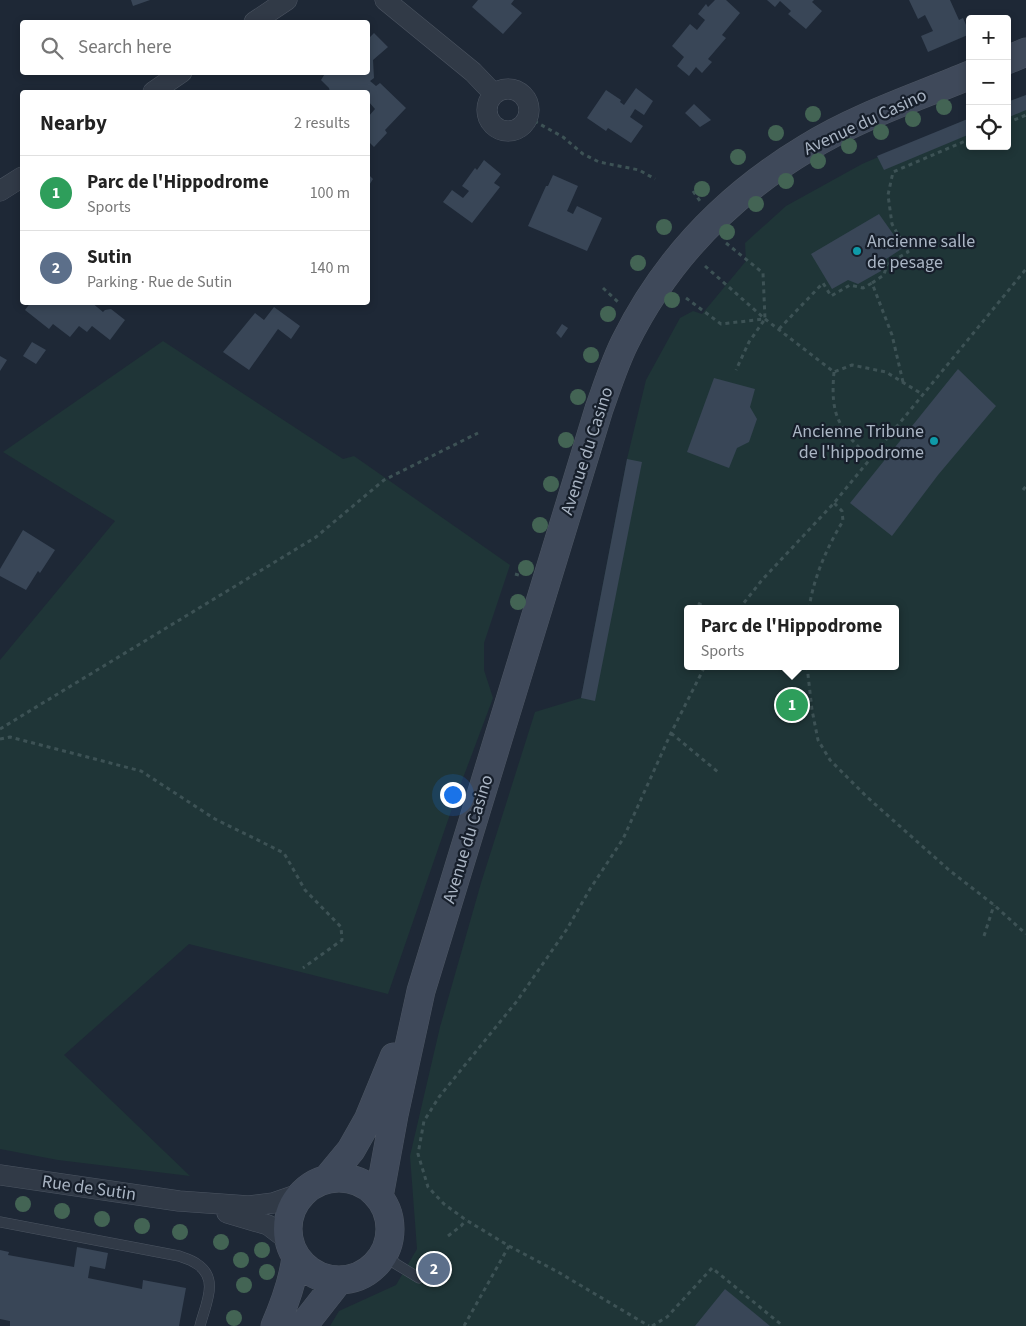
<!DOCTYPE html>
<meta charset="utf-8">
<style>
body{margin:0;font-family:"Source Sans 3",sans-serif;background:#f6f6f6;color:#222}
.controls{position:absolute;right:15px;top:15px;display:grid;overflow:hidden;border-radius:5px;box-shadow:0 2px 8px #0003}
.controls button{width:45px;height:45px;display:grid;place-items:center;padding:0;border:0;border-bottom:1px solid #e0e0e0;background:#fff;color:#222;font:25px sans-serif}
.you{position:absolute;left:452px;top:794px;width:18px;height:18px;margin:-12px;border:4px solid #fff;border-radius:50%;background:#1a73e8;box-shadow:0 0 0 8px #1a73e833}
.badge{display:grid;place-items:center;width:32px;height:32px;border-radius:50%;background:#486085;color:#fff;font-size:16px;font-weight:700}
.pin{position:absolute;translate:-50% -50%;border:2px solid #fff;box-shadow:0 1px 5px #0006}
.popup{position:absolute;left:684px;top:605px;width:215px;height:65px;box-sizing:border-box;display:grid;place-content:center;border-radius:5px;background:#fff;filter:drop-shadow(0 1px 4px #0005);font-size:16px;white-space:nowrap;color:#767676}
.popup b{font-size:19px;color:#222}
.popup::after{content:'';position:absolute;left:50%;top:100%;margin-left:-10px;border:10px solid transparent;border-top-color:#fff}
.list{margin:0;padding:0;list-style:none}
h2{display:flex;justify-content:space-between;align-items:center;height:65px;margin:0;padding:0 20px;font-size:21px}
h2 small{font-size:16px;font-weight:400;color:#767676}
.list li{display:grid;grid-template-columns:32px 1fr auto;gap:15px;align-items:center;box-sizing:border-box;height:75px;padding:0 20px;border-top:1px solid #e0e0e0}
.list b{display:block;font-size:19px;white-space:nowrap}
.list p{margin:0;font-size:16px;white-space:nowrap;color:#767676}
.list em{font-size:16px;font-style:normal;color:#767676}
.icon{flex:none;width:28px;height:28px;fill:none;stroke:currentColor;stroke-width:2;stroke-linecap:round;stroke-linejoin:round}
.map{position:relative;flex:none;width:1026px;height:1326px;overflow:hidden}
.search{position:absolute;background:#fff;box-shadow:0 2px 8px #0003;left:20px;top:20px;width:350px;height:55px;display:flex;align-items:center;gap:12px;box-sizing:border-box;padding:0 18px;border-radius:5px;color:#767676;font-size:19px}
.panel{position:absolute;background:#fff;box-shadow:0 2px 8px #0003;left:20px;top:90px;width:350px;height:215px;border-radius:5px}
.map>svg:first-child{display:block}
</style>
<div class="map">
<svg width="1026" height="1326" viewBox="0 0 1026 1326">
<rect width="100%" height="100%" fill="#1e2836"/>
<path fill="#1f3537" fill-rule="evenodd" d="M1026,95V1326H330L339,1311L396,1285L417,1249L410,1156L440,1027L481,883L535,712L581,698L627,459L646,380L680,318L693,311L702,314L746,261L745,243L786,206L862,164L970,118V146H1007V102ZM688,609H896V666H688Z
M163,341L343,459L354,456L510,565L484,643V670L493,698L457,794L388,994L189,944L64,1055L190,1176L58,1160L0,1149V660L115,521L3,452Z"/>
<path fill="#394657" d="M131,0H150L133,6Z
M478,0H514L511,4L522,13L503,34L472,7Z
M715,0H726L740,13L722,35L726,38L708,59L712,62L702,73L696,67L689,76L677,66L684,57L672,46L690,24L697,30L705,20L698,14L706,4L708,7Z
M767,0H814L812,2L822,11L806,29L788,14L791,11L780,1L775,7Z
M909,0H950L959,20L963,18L970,34L928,52L921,36L933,31L925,15L918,19Z
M374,33L388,47L373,60L374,78L370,81L376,86L380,83L406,108L385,130L387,133L374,147L368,141V117L375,109L368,101V92H330L329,88L321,80L326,72H368V39Z
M636,88L653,101L644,115L635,109L630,117L643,126L631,143L608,128L606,131L587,118L606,90L621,100L620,102L624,105Z
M1026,95V110L1007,118V102Z
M694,104L711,120L700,127L685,113Z
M970,118V134L884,170L877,156Z
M484,160L501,174L494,183L500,187L472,223L443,202L452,190L463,198L469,191L462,186L475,168L477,170Z
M368,174L373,179L368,187Z
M553,175L578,186L567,211L573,214L577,206L602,218L587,251L528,226L546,186H548Z
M879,214L903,248L883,261L881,271L858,284L848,280L832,289L811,254Z
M31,302H91L103,312L105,310L111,309L125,320L110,340L92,326L87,332L79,326L70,337L53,324L49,329L25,310Z
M274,307L300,326L291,339L278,329L249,370L223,352L255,313L264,320Z
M562,324L568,328L561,338L556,333Z
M32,342L46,350L36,364L23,356Z
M0,356L7,360L0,371Z
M958,369L996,406L938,475L892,536L850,503Z
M714,378L755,389L750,407L757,419L749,442L737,448L729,468L687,452Z
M627,459L642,462L595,701L581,698Z
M23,530L55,550L40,573L38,571L26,590L0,576V569Z
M77,1247L108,1253L105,1269L90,1266L88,1278L142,1289L143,1280L186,1288L179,1326H10V1321L0,1319V1250L9,1252L8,1255L74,1267Z
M725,1289L770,1326H695Z"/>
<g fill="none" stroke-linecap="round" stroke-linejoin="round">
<g stroke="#4c5562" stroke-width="11">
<path id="lane" d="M0,1222L179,1256C185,1258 192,1260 197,1264C220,1279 205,1305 200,1326
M384,1252L396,1264L419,1278"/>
</g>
<g stroke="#4c5562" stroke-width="21">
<path id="street" d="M385,0L473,72L494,94
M254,22L287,0
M487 110a21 21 0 1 1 42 0a21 21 0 1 1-42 0Z
M153,92L182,72
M0,191L22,177
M0,1175L179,1201L249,1206L273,1203L302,1193
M227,1213L268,1225L289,1241"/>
</g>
<g stroke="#4c5562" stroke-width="29">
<path id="secondary" d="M1007,60L1026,52
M288 1229a51 51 0 1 1 102 0a51 51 0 1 1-102 0Z
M327,1179L351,1150L368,1120L394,1057
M379,1197L394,1115L421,991L599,409C607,387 614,364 625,342C666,259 727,196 807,148C857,117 915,98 970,75
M275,1326C285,1303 293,1281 296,1257
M303,1326L339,1280"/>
</g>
<path stroke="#3d5255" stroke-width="3" stroke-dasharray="4 4" stroke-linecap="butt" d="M526,121L536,122L563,137L583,154L599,162L639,170L655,179
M1007,123L1026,115
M693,191L700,201
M726,243L763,273L765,319L749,342L736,370
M705,266L765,319L834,372L852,365L886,372L922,394
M603,288L618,302
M686,298L721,324L764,319
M779,329L823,283L831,296L850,285L863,288L872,283
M834,372C830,417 839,427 869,458
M903,382L892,335L872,283L884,275L887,264L908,252L892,224L888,195L893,172L970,139
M1023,490L1026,486
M515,574L522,576
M698,603L708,609
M739,609L762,580L834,503L1026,269
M809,609C813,579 827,547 843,521L842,511L834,503
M807,666L812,710L818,740L830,760L867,797L949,870L994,905L1026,934
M0,729L316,537L384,480L478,433
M671,733L718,772
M0,739L10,737L141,771L215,819L284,853L305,890L341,927L342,940L303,968
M984,936L994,905
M448,1236L461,1226L466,1220
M509,1246L558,1272L649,1326
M464,1326L509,1246L466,1220L444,1204L428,1187L418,1154L424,1121L439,1097L517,1001L567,929L590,889L623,839L671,733L705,666
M652,1326L667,1317L712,1268L783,1326"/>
<use href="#lane" stroke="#313a47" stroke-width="10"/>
<use href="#street" stroke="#313a47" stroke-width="20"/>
<use href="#secondary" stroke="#3f495a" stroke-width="28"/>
</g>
<g fill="#436454">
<circle cx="944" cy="107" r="8"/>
<circle cx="813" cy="114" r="8"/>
<circle cx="913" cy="119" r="8"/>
<circle cx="881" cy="132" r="8"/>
<circle cx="776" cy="133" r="8"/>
<circle cx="849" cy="146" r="8"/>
<circle cx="738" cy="157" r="8"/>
<circle cx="818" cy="161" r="8"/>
<circle cx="786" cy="181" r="8"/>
<circle cx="702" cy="189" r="8"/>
<circle cx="756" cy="204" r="8"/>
<circle cx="664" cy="227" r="8"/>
<circle cx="727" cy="232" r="8"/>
<circle cx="638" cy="263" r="8"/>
<circle cx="672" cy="300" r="8"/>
<circle cx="608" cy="314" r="8"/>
<circle cx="591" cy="355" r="8"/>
<circle cx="578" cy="397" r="8"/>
<circle cx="566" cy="440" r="8"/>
<circle cx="551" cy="484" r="8"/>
<circle cx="540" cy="525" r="8"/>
<circle cx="526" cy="568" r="8"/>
<circle cx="518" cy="602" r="8"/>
<circle cx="23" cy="1204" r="8"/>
<circle cx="62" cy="1211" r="8"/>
<circle cx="102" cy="1219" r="8"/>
<circle cx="142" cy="1226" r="8"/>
<circle cx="180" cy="1232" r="8"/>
<circle cx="221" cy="1242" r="8"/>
<circle cx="262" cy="1250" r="8"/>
<circle cx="241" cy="1260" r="8"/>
<circle cx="267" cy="1272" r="8"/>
<circle cx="244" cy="1285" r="8"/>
<circle cx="234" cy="1318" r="8"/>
</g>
<g fill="#0f9aa8" stroke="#171f2b" stroke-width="2">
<circle cx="857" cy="251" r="5"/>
<circle cx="934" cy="441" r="5"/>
</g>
<g text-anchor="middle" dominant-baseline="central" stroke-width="4.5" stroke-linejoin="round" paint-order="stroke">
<g font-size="18" fill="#aab5c4" stroke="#171f2b">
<text transform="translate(865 122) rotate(-25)">Avenue du Casino</text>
<text transform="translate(587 451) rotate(-72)">Avenue du Casino</text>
<text transform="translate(468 839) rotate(-73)">Avenue du Casino</text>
<text transform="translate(89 1188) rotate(8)">Rue de Sutin</text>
</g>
<g font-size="18" fill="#aab5c4" stroke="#171f2b" text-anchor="start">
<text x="867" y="241">Ancienne salle<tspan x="867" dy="21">de pesage</tspan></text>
<text x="924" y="431" text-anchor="end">Ancienne Tribune<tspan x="924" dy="21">de l'hippodrome</tspan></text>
</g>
</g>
</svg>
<div class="controls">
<button>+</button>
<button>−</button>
<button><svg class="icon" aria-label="locate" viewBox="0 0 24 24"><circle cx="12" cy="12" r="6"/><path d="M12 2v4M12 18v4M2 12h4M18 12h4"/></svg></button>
</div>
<div class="you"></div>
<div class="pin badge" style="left:792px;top:705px;background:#2e9e5b">1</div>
<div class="popup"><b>Parc de l'Hippodrome</b>Sports</div>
<div class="pin badge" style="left:434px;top:1269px;background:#5c6f8a">2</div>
<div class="search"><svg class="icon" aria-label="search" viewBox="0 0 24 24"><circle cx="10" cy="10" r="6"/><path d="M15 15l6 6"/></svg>Search here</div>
<section class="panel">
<h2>Nearby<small>2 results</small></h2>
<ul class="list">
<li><span class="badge" style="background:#2e9e5b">1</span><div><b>Parc de l'Hippodrome</b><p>Sports</p></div><em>100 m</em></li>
<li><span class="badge" style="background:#5c6f8a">2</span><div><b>Sutin</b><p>Parking · Rue de Sutin</p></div><em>140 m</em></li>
</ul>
</section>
</div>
